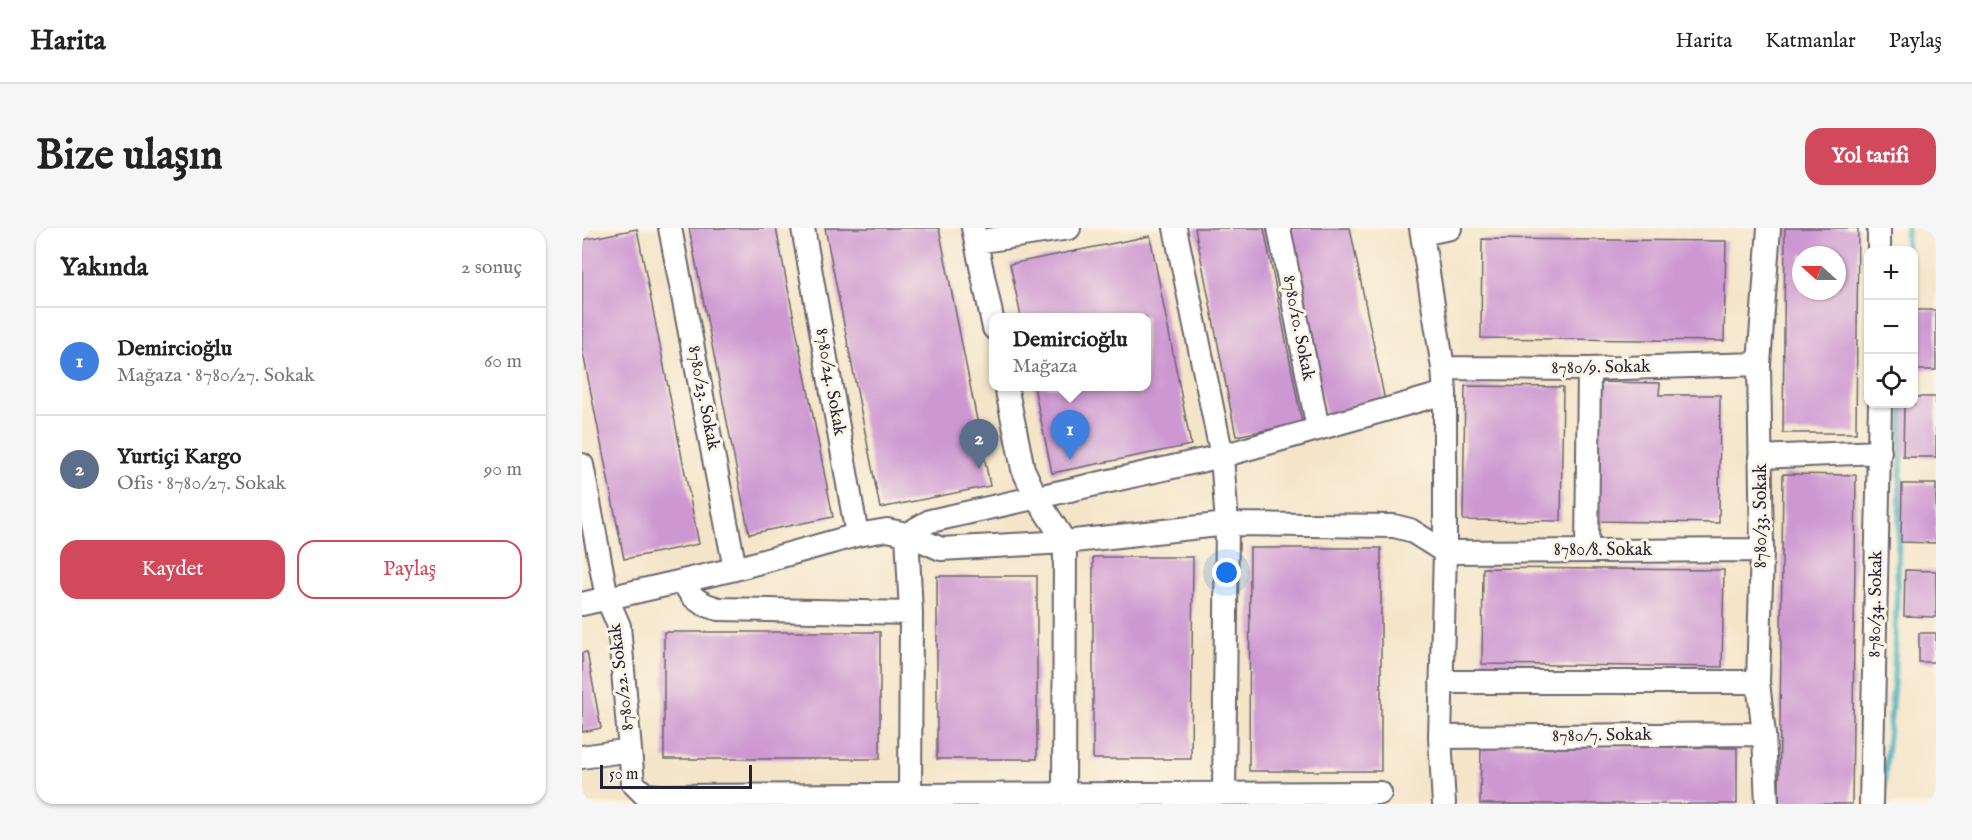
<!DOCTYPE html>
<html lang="tr">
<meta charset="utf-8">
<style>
body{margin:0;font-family:"IM FELL English",serif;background:#f6f6f6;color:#222}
.controls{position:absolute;right:18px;top:18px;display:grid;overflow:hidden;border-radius:12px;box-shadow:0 2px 4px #0004}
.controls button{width:54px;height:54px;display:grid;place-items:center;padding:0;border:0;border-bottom:2px solid #e0e0e0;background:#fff;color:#222;font:30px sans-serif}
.compass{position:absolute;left:1210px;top:18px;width:54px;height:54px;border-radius:50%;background:#fff;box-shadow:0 2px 4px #0004;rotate:291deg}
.scale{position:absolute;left:18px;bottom:15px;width:152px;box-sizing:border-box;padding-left:6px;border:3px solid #22223b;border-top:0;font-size:16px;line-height:21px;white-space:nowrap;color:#22223b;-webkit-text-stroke:4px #fcf5e5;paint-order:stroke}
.you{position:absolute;left:645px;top:345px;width:21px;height:21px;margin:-15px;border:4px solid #fff;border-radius:50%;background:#1a73e8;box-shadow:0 0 0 9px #1a73e833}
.badge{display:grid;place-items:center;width:39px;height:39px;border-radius:50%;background:#d1495b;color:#fff;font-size:20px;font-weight:700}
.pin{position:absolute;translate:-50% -50px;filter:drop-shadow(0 2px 3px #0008)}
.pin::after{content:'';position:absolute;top:32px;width:21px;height:18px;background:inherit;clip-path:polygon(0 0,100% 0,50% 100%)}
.popup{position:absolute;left:407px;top:85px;width:162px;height:78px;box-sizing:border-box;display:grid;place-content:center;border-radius:12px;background:#fff;filter:drop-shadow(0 2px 4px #0005);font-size:20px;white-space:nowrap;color:#767676}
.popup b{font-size:22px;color:#222}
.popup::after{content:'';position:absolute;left:50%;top:100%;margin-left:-12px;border:12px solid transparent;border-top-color:#fff}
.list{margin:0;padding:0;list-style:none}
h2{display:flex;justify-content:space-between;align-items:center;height:78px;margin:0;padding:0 24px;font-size:26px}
h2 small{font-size:20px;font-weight:400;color:#767676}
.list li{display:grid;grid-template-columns:39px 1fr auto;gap:18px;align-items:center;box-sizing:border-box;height:108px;padding:0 24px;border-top:2px solid #e0e0e0}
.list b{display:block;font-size:22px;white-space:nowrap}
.list p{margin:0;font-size:20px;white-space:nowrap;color:#767676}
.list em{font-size:20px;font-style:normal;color:#767676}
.actions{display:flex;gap:12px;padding:18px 24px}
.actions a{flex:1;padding:14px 0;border:2px solid #d1495b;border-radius:18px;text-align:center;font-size:21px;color:#d1495b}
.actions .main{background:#d1495b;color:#fff}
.icon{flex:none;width:33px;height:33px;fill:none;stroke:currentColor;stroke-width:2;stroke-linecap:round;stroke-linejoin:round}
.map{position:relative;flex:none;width:1354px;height:576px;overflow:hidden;border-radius:18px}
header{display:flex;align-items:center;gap:36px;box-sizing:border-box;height:84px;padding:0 30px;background:#fff;border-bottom:2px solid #e0e0e0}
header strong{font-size:28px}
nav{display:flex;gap:33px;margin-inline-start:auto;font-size:21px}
.intro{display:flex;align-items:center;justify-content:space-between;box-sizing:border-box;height:144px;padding:0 36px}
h1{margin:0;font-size:42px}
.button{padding:15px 27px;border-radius:18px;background:#d1495b;color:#fff;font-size:21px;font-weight:700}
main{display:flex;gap:36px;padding:0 36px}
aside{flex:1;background:#fff;border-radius:18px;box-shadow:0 2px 4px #0004}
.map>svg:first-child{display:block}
</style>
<header>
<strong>Harita</strong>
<nav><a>Harita</a><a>Katmanlar</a><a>Paylaş</a></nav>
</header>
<div class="intro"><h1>Bize ulaşın</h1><a class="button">Yol tarifi</a></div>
<main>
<aside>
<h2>Yakında<small>2 sonuç</small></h2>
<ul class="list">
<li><span class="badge" style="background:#3f7fe0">1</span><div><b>Demircioğlu</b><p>Mağaza · 8780/27. Sokak</p></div><em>60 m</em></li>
<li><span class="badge" style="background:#5c6f8a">2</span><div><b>Yurtiçi Kargo</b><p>Ofis · 8780/27. Sokak</p></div><em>90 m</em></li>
</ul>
<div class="actions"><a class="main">Kaydet</a><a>Paylaş</a></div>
</aside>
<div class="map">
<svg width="1354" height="576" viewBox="0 0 1354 576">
<rect width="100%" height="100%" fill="#fcf5e5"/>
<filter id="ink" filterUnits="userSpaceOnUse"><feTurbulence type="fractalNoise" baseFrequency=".0167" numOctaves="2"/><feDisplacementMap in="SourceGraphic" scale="12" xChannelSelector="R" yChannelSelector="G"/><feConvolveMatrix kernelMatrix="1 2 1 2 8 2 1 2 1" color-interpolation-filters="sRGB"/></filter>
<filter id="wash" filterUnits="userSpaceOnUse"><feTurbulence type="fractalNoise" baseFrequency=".008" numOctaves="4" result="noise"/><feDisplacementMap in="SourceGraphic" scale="24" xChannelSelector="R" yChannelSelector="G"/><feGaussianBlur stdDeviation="1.35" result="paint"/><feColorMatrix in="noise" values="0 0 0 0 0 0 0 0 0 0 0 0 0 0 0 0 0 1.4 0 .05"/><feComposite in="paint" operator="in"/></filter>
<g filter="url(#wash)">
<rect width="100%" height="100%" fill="#f4e5c9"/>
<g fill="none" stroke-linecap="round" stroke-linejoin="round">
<path stroke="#3babb8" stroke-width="6" d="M1324,22L1325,0
M1300,576L1312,452L1321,176"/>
</g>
<g id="blocks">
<path fill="#cd98d2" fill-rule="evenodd" d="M107,0H194L251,289L167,306Z
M243,0H357L408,258L298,280Z
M613,0H682L720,195L654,208Z
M706,0H768L804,178L744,190Z
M1203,0H1276L1274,205H1201ZM1219,27H1255V63H1219Z
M55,1L117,316L42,331L0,120V12Z
M568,8L609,217L470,245L452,159H564V89H439L428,36Z
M900,11L1144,13L1142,113L899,110Z
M1332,82H1354V142H1332Z
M1016,154L1078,155L1077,167H1138L1137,295L1014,293Z
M883,158L981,159L979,293L881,292Z
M1332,169H1354V229H1321L1322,176H1332Z
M1201,246L1274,247L1270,576H1197Z
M1320,256H1354V315L1319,314Z
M668,320H799V543H667Z
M511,329H611L609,531H511Z
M901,340L1142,342L1140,439L900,436Z
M1323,342L1354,343V389L1322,388Z
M355,348H455V531H355Z
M82,404H298V531H82Z
M1337,405H1354V434H1337Z
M5,424L19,500L0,504V425Z
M899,517L1155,520V576H898Z"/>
</g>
</g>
<g filter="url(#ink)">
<use href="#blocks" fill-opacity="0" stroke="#6c666d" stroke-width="1.5"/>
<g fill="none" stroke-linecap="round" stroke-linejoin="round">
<g stroke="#6c666d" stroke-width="26">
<path id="minor" d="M88,0L153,341
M221,0L275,307
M391,0L412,100
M593,0L640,228L645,296L642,565
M697,0L736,201
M839,0L861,140L863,165V324L858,509L862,576
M1297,0V22
M840,6L868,0
M394,14L487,0
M861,140L1007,141L1177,136
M424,158L441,241L454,269L483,314L482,567
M1178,229L1298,224
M0,237L25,370L37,398L48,522
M325,306L348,293L640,228L863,165
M325,306L329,385L328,565
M1005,322L1007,141
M102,353C107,370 120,377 137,381L329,385
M0,376L153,341L275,307L305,302L325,306L359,321L483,314L645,296L812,298L828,302L863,324L1180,322
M859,454H1176
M858,509L1182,506
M0,529L48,522L51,555L63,567L78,568C318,565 558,565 798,565
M1185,576L1182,506L1176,454L1180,322L1177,136L1187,0
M1289,576L1298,176"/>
</g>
<use href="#minor" stroke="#fff" stroke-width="22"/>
</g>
</g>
<g text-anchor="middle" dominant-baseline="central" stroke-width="6" stroke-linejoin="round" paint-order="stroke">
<g font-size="18" fill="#22223b" stroke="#fcf5e5">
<text transform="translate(716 100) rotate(79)">8780/10. Sokak</text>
<text transform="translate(1019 140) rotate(-1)">8780/9. Sokak</text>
<text transform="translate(248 154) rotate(80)">8780/24. Sokak</text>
<text transform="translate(121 170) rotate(79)">8780/23. Sokak</text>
<text transform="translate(1179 288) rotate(-90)">8780/33. Sokak</text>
<text x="1021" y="322">8780/8. Sokak</text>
<text transform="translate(1294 376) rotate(-89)">8780/34. Sokak</text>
<text transform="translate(40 449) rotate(-97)">8780/22. Sokak</text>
<text transform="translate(1020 508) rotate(-1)">8780/7. Sokak</text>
</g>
</g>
</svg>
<div class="controls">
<button>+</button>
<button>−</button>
<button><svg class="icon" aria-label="locate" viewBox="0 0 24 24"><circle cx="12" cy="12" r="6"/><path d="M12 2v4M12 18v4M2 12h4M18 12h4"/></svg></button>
</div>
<svg class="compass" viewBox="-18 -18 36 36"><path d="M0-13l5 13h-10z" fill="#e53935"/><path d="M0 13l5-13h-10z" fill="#767676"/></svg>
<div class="scale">50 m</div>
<div class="you"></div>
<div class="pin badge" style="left:488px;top:232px;background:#3f7fe0">1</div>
<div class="popup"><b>Demircioğlu</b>Mağaza</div>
<div class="pin badge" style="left:397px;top:241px;background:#5c6f8a">2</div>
</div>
</main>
